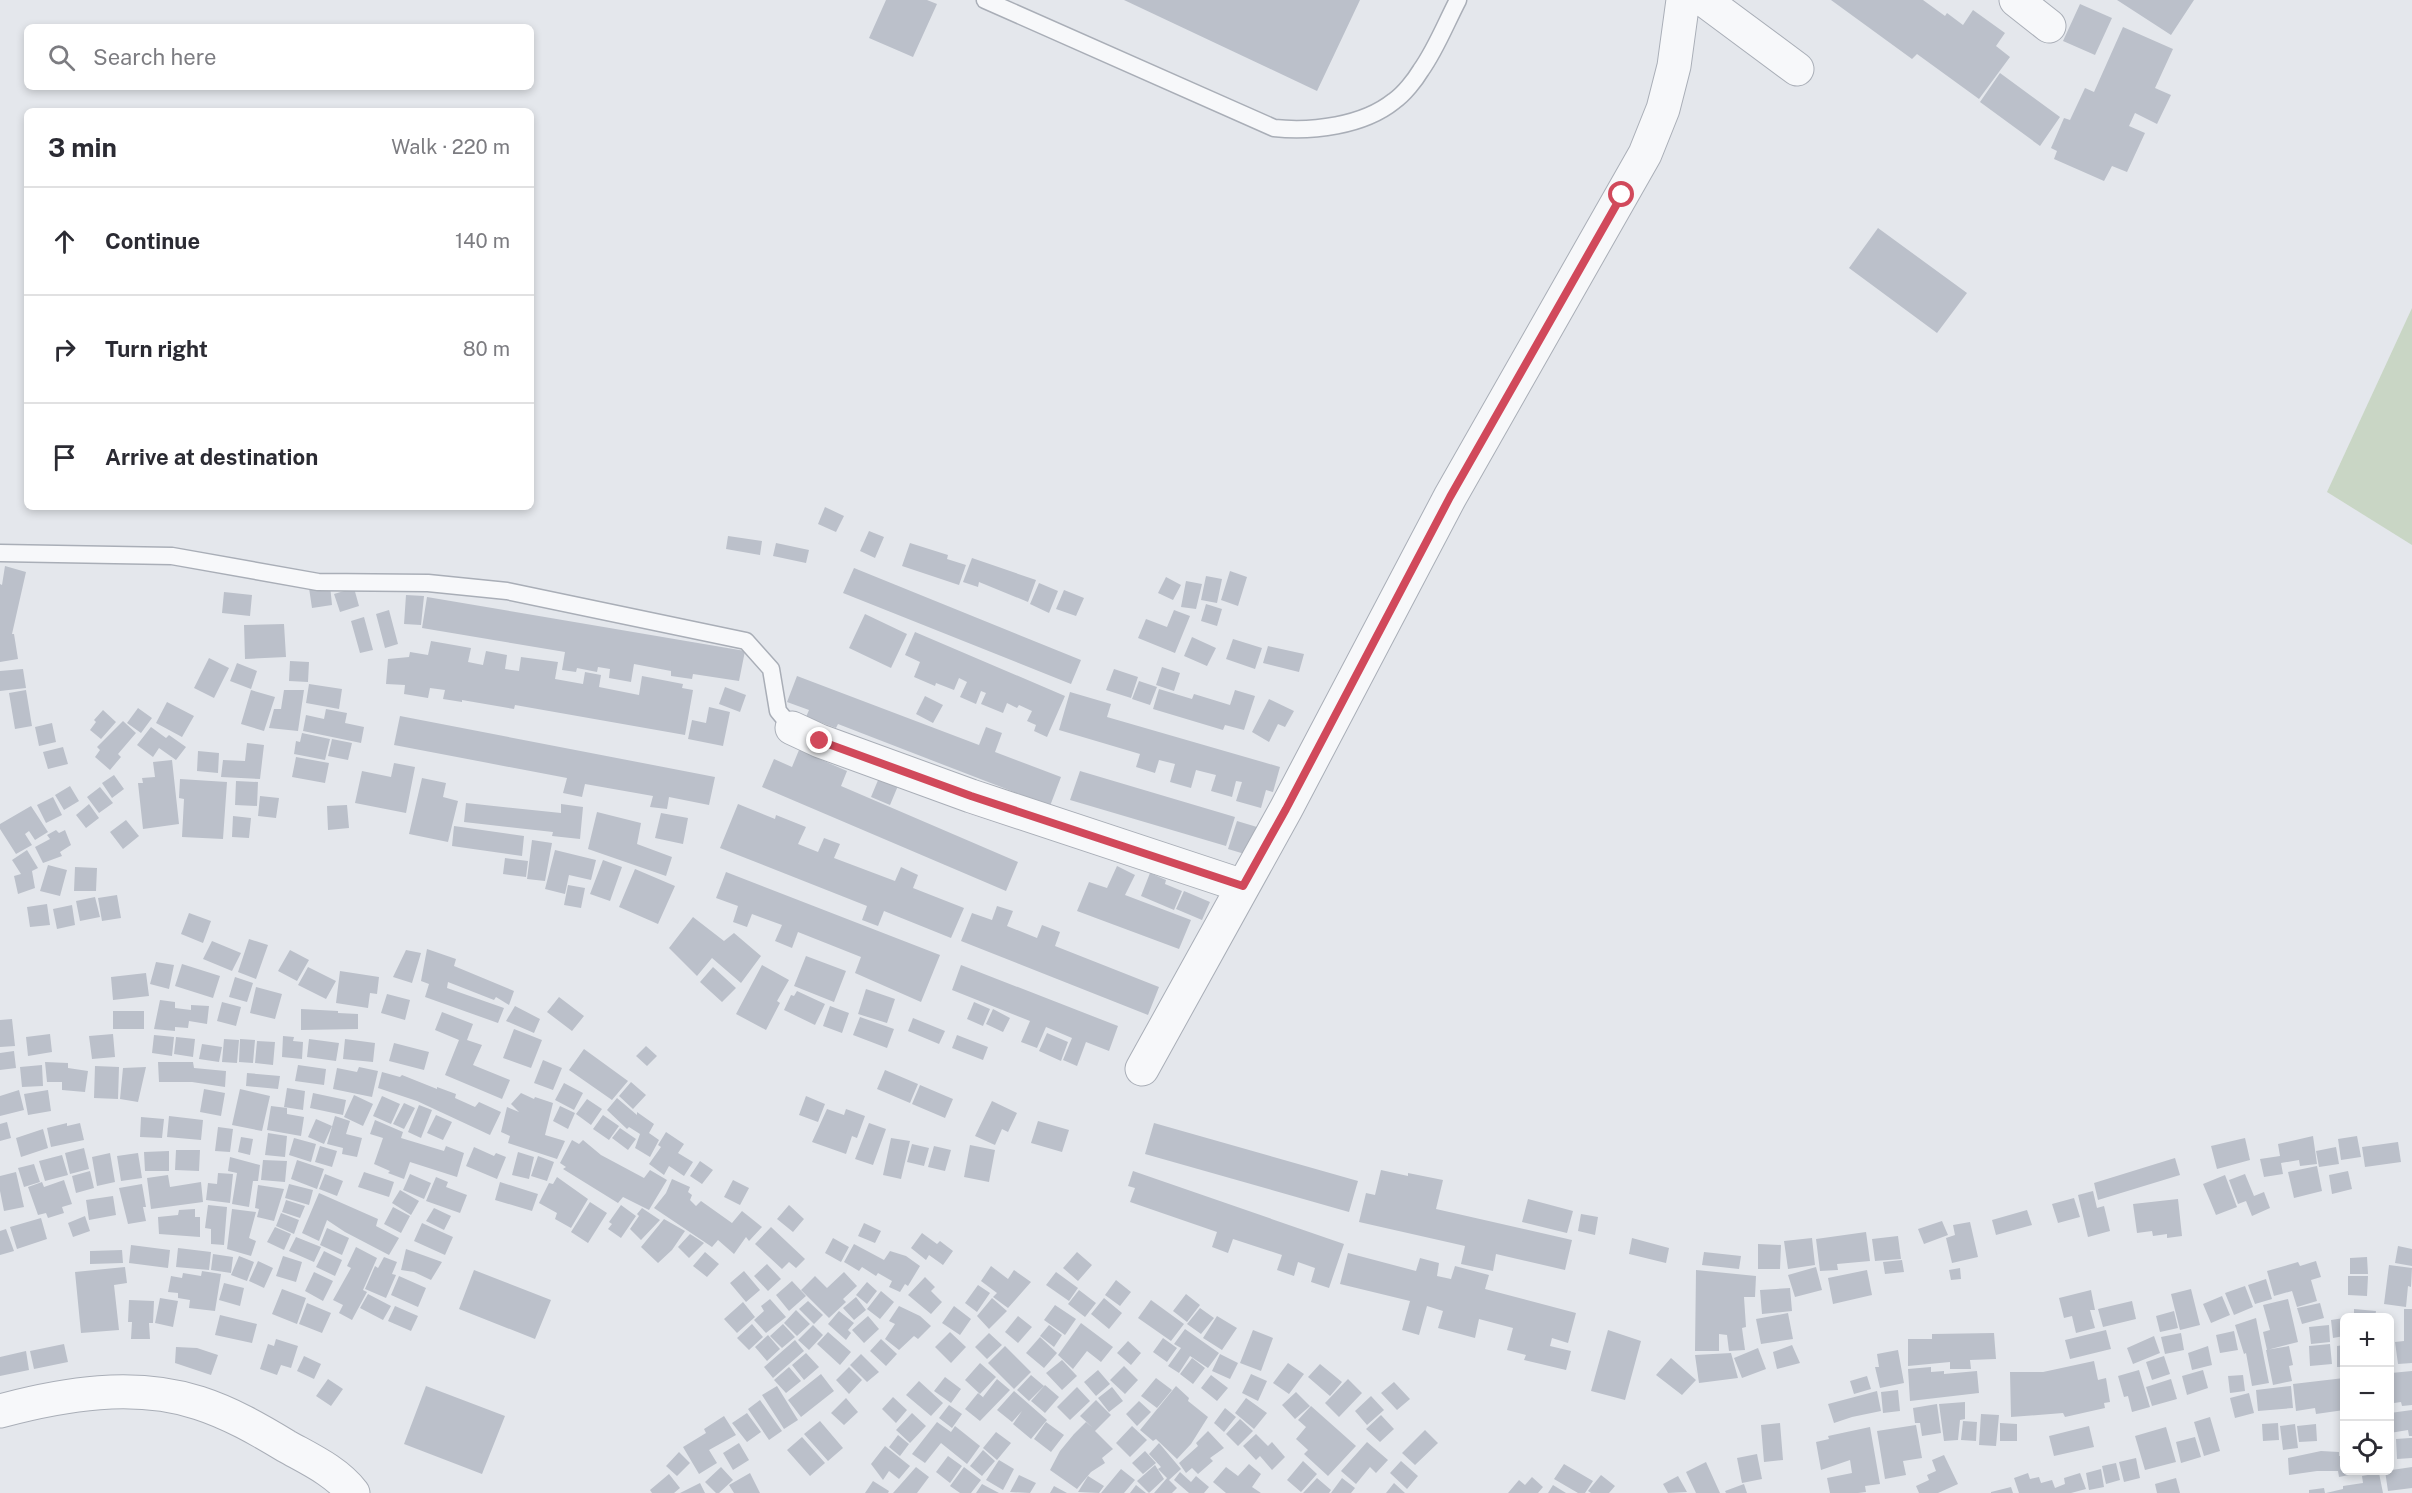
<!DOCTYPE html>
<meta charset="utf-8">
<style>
body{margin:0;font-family:"Public Sans",sans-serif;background:#f7f7f7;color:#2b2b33}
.controls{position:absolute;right:18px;bottom:18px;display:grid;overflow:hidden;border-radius:9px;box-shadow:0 3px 9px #0003}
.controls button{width:54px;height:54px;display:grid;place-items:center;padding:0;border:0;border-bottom:2px solid #e1e1e2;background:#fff;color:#2b2b33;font:30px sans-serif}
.stop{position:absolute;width:18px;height:18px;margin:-14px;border:4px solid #d1495b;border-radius:50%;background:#fff}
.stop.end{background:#d1495b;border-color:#fff;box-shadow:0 2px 6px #0008}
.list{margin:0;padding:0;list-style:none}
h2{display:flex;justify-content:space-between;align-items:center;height:78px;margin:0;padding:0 24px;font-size:26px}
h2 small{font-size:20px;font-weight:400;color:#7c7c81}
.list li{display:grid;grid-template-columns:39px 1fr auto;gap:18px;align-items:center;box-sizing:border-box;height:108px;padding:0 24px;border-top:2px solid #e1e1e2}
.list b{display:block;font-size:22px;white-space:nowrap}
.list em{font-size:20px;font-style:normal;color:#7c7c81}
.icon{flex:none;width:33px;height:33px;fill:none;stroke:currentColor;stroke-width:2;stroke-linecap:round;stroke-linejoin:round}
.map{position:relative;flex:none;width:2412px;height:1493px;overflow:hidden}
.search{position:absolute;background:#fff;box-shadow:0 3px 9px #0003;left:24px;top:24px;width:510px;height:66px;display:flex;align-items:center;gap:15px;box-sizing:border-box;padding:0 21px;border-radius:9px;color:#7c7c81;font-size:22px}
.panel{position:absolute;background:#fff;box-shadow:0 3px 9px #0003;left:24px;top:108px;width:510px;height:402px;border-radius:9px}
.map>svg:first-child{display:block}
</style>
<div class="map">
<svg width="2412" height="1493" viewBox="0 0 2412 1493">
<rect width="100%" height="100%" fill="#e4e7ec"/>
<path fill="#c9d6c5" d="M2412,308V545L2327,492Z"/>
<path fill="#bbc0ca" d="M886,0H927L937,4L913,57L869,38Z
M1124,0H1360L1317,91Z
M1831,0H1923L1945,16L1947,13L1963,25L1973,10L2005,33L1996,46L2010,57L1979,99L1917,54L1912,59Z
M2117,0H2194L2171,35Z
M2080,4L2112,18L2095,55L2063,41Z
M2123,27L2173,49L2155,88L2171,95L2157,124L2135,113L2129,126L2145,133L2127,172L2112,166L2104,181L2054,159L2057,151L2051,148L2064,118L2070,120L2085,88L2094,92Z
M2000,73L2060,117L2040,146L1980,102Z
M1878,228L1967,293L1937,333L1849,268Z
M825,507L844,516L836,532L818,524Z
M869,531L884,537L875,558L860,551Z
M728,536L762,541L760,555L726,549Z
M776,543L809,550L806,563L773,556Z
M910,543L948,555L947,559L966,565L959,585L902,566Z
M972,558L1036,580L1028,602L979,582L978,587L963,582Z
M5,566L26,572L12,634H14L18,659L0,662V584L2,585Z
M854,568L1081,660L1071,684L843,593Z
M1230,571L1247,577L1238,606L1221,600Z
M1206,576L1222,579L1217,603L1201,600Z
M1166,577L1181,585L1173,600L1158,593Z
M1186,581L1202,584L1196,609L1181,607Z
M1039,583L1058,591L1049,613L1030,604Z
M330,585L332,605L312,608L309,588Z
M354,588L359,606L340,612L334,594Z
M1064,590L1084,598L1076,616L1056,609Z
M224,592L252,595L250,616L222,613Z
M406,595L424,596L421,625L404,624Z
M427,597L745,651L739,681L693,674L692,679L671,676V671L634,664L631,682L609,678L610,669L598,667L597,672L577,668L576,672L562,670L565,652L422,628Z
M1206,604L1222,609L1217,626L1201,621Z
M389,610L398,644L385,648L376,614Z
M1174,610L1190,616L1175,653L1138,638L1146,619L1167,627Z
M865,614L907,634L891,668L849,648Z
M364,617L373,650L360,653L351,621Z
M284,624L286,657L245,659L244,625Z
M915,632L1065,696L1047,737L1034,731L1036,725L1027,721L1032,711L1019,705L1017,708L1007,703L1003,713L981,704L986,693L981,691L976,704L960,697L967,682L959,678L954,690L936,683L935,686L914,677L920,662L905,655Z
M1192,637L1216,648L1207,666L1184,656Z
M1233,639L1262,648L1255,669L1226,659Z
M431,641L471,648L468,662L483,665L486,651L507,655L505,669L519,671L521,657L558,662L555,679L583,684L585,672L601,675L599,687L639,695L642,676L683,684L682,688L693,690L685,735L515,705L514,709L462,700V702L443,699L445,690L430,688L428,698L404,694L405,685L386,684L388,659L409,657L410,652L428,655Z
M1268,646L1304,654L1299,672L1263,663Z
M209,658L229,668L214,698L194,688Z
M290,661L309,662L308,682L289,681Z
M237,663L257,671L251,689L230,681Z
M1162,667L1180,673L1174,691L1156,685Z
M23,669L26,688L0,691V671Z
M1114,669L1138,677L1131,698L1106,690Z
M797,676L979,745L986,727L1002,733L995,752L1061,777L1050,806L838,724L836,728L806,717L809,710L787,702Z
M1139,681L1157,687L1150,705L1132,699Z
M309,684L342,689L339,709L306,703Z
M725,687L746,695L740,712L719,704Z
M1159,689L1192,699L1194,694L1230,705L1235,690L1255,696L1244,730L1225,725L1223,730L1153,709Z
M26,690L32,726L15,729L9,693Z
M251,690L275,697L264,731L241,724Z
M284,690H304L298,731L269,728L274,709H281Z
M1070,692L1111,704L1107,717L1280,767L1273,792L1266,790L1261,808L1236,801L1242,782L1236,781L1232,797L1211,791L1216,775L1196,770L1191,788L1170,782L1175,764L1159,760L1155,773L1136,767L1140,754L1059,730Z
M925,696L943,705L933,723L916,714Z
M1269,699L1294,711L1285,727L1278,724L1269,742L1252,732Z
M167,702L194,716L182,737L156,723Z
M709,707L730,712L723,746L688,739L692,720L706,723Z
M138,708L152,718L141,733L127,723Z
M326,709L347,713L345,723L364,727L361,743L303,731L306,715L324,719Z
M103,710L116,722L101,739L90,730L96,722L94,720Z
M400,716L715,777L709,805L669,797L667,809L650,807L653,796L585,784L582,797L563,793L567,778L394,745Z
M123,721L136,733L118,754L121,757L110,770L95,757L100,750L97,747Z
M52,723L56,742L39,746L35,727Z
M151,727L166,738L169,735L186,747L176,760L159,748L153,757L137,745Z
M302,733L330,739L325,760L294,754L296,741L300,742Z
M332,739L352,743L348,760L328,756Z
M247,743L264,745L260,779L221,777L223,760L245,761Z
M63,747L68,764L48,769L43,752Z
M799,750L847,771L841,786L1018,862L1006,891L762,787L774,759L792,767Z
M198,751L219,753L218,773L197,771Z
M296,757L329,763L325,783L292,777Z
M172,760L179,824L143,829L138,783H143L142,778L155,777L153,762Z
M394,763L415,767L406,813L355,803L362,771L391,777Z
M1080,771L1235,817L1226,846L1070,800Z
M881,773L900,781L890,805L871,797Z
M114,775L124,789L112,798L102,783Z
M422,778L446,783L443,797L458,801L448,842L409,834Z
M180,779L227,782L223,839L182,837L184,799L179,798Z
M236,781L258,782L257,806L235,805Z
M70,786L79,801L64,810L55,795Z
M100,787L113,803L99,813L87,797Z
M260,796L279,798L276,818L258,816Z
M53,797L62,815L46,823L37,805Z
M466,803L561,813V804L583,807L580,839L552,836L553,832L464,822Z
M89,804L99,818L86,828L76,815Z
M738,804L775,819L776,815L806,827L798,844L818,852L824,838L840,844L834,858L895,881L901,867L918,875L913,888L964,908L951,938L884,911L878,926L862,920L867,906L720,848Z
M347,805L349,828L328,830L327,806Z
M31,806L48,832L35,840L29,831L25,834L32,845L16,854L0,829V824Z
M597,812L641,823L637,844L672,857L666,876L588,849Z
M661,813L688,818L683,844L655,838Z
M233,816L251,818L249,838L232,837Z
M126,820L139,836L123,849L110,832Z
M1237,821L1257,827L1248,855L1228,849Z
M454,826L524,836L522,856L452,846Z
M56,830L59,833L65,830L71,845L60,852L62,856L43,863L35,847L50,839L47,835Z
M532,840L552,843L545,881L527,879Z
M27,850L38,868L32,871L35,888L18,894L14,876L21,874L12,860Z
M555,850L596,860L591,880L569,875L565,894L545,889Z
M505,858L528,861L526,877L503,874Z
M603,860L622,867L610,901L590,894Z
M48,865L67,870L60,896L40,891Z
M1117,866L1135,875L1125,895L1191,920L1179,949L1077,911L1089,882L1107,888Z
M75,867L97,868L96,891H74Z
M635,869L675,886L658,924L619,907Z
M726,872L940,955L921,1002L855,973L861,957L798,932L792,948L775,941L782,925L752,914L747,927L733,922L738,906L716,898Z
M1150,873L1166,880L1165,884L1182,891L1174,910L1141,896Z
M568,885L585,888L581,908L564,905Z
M1184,891L1210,902L1202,920L1176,909Z
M117,895L121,918L102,921L98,898Z
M95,897L100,917L80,921L76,901Z
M47,904L50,925L30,927L27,907Z
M72,905L75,925L57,929L53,909Z
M997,906L1013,911L1007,926L1037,938L1042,925L1060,932L1055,946L1159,987L1148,1015L961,941L972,913L992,920Z
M189,913L211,921L203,943L181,934Z
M693,917L724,941L734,933L761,956L741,983L712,958L697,976L669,948Z
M249,939L268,945L256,979L238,972Z
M212,941L241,953L232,971L203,959Z
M427,949L456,959L454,966L514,991L509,1005L496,997L494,1000L448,982L447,988L504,1008L498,1023L425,997L429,984L421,981Z
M290,950L309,960L297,981L278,971Z
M406,950L421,953L412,983L393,977Z
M806,956L846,971L834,1002L794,986Z
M156,962L174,965L169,989L150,984Z
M182,964L220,976L213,998L175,986Z
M762,965L789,980L777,1001L780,1003L766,1030L736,1014Z
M961,965L1118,1026L1109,1051L1086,1042L1077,1066L1063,1060L1072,1038L1046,1027L1037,1048L1021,1042L1030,1021L952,990Z
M308,967L336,981L326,999L298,985Z
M713,967L736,988L722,1002L700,982Z
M340,971L379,977L377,994L370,993L368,1008L336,1003Z
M146,973L149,996L113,1000L111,977Z
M235,977L253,983L247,1002L229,997Z
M256,987L282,994L275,1019L250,1013Z
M866,989L895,999L887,1023L858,1014Z
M797,991L825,1004L815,1025L784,1010L791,995L794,996Z
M387,994L410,1000L405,1020L381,1013Z
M559,997L584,1016L572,1031L547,1012Z
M160,1000L175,1002V1008L191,1010V1005L209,1006L207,1024L189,1021L188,1028L175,1027V1031L154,1029Z
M222,1002L241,1007L236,1026L217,1021Z
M974,1002L990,1009L983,1026L967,1019Z
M515,1006L540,1019L534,1033L506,1021Z
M830,1006L849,1013L842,1033L823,1026Z
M301,1009L338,1011V1013L358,1014V1029L301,1030Z
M993,1009L1010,1018L1003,1032L986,1024Z
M113,1011H144V1029H113Z
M442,1012L473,1024L467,1040L482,1045L473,1065L510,1080L502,1099L445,1075L459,1040L435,1030Z
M860,1017L894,1029L887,1048L853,1035Z
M913,1018L945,1031L939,1044L908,1031Z
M12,1019L15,1046L0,1047V1020Z
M514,1029L542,1040L531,1068L503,1058Z
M1047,1033L1068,1042L1061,1061L1039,1051Z
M50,1034L52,1052L28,1056L26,1037Z
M113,1034L115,1057L92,1059L89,1036Z
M154,1035L174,1037L172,1056L152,1053Z
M957,1035L988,1047L983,1060L952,1048Z
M283,1036L294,1037L293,1041L303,1042L302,1059L282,1057Z
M176,1037L195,1039L193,1057L174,1054Z
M224,1039L239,1040L237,1063L222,1062Z
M240,1039L255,1040L253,1063L239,1062Z
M309,1039L339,1043L336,1061L307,1057Z
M345,1039L375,1043L373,1062L343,1059Z
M257,1041L275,1042L273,1065L255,1063Z
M394,1043L429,1052L424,1070L389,1061Z
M202,1044L222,1047L219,1062L199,1059Z
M646,1046L657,1056L647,1066L636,1056Z
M584,1049L628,1081L612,1100L569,1070Z
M14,1051L16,1068L0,1070V1053Z
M543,1060L562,1068L553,1090L534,1083Z
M45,1062L68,1063V1068L88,1071L85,1092L62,1090V1082H47Z
M158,1062H193L194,1068L226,1071L225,1087L192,1082H159Z
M42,1065L43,1086L22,1087L20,1067Z
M298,1065L326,1069L324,1085L295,1081Z
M95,1066L119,1067L118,1099L94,1098Z
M146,1067L138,1102L120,1099L123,1068Z
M359,1067L378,1071L372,1097L333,1089L337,1068L357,1072Z
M885,1070L918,1084L910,1103L877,1089Z
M382,1072L400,1077L402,1075L437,1089V1087L456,1094L455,1098L475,1107L479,1102L501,1112L490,1135L417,1101L378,1088Z
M247,1073L280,1076L278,1089L246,1086Z
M631,1082L646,1095L633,1109L619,1096Z
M564,1083L583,1093L574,1110L555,1100Z
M920,1085L953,1099L945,1118L912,1104Z
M287,1088L305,1091L303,1110L284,1107Z
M204,1089L225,1093L221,1116L200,1112Z
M240,1089L270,1096L262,1131L232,1125Z
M19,1090L24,1110L0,1116V1096Z
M48,1090L51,1111L28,1115L24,1094Z
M313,1093L346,1100L343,1115L310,1108Z
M521,1093L534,1099L535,1097L553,1103L545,1135L565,1141L557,1159L508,1143L510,1136L501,1132L507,1107L519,1112L511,1104Z
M354,1095L373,1104L363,1126L344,1117Z
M382,1096L400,1104L391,1124L373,1116Z
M806,1096L825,1104L818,1122L799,1115Z
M617,1098L637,1115V1112L654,1124L649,1133L659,1140L650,1157L635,1148L640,1134L629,1127L627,1129L607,1110Z
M587,1099L602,1109L591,1125L576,1114Z
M992,1101L1017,1113L1008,1132L1002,1129L995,1145L975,1136Z
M404,1103L415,1108L404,1129L393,1124Z
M419,1105L432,1110L421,1138L408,1132Z
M271,1106L287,1108V1114L304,1117L301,1136L267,1130Z
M560,1106L575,1113L568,1129L553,1121Z
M827,1109L844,1115L846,1109L865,1116L857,1138L852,1136L846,1154L812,1142Z
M436,1115L452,1122L443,1140L427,1133Z
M603,1115L619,1126L609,1140L593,1129Z
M169,1116L203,1120L201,1140L167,1137Z
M335,1116L350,1121L346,1134L362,1138L357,1157L342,1154L343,1148L327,1144Z
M141,1117L164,1119L162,1138L140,1137Z
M316,1119L332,1126L324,1144L308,1137Z
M375,1120L403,1132L401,1138L444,1151L446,1146L464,1153L457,1177L410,1162L404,1179L388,1173L390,1171L374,1164L383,1138L370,1134Z
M1038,1121L1069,1130L1062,1152L1031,1143Z
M7,1122L11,1138L0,1141V1124Z
M67,1123V1126L80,1123L84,1140L51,1147L47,1128Z
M869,1123L886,1129L873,1165L855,1159Z
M1154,1123L1358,1181L1349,1212L1145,1154Z
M218,1127L233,1129L230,1152L215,1151Z
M620,1128L636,1139L628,1150L612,1138Z
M43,1129L48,1148L21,1157L16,1138Z
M666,1132L684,1144L678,1153L693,1162L684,1176L669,1166L664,1175L649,1164L661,1147L658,1145Z
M268,1133L287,1136L285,1157L265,1155Z
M2313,1136L2317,1164L2300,1166L2299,1160L2281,1163L2283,1174L2264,1177L2260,1159L2280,1156L2278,1144Z
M2357,1136L2361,1157L2341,1160L2338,1139Z
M241,1137L253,1139L250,1155L238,1152Z
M294,1138L316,1144L311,1162L289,1155Z
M891,1138L910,1141L901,1179L883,1175Z
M2245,1138L2250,1160L2217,1169L2211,1146Z
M572,1140L579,1144L583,1140L601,1155L644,1178L650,1170L667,1180L649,1210L623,1197L618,1203L563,1169L566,1167L560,1163Z
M2398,1142L2401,1162L2365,1167L2362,1147Z
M912,1144L929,1148L924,1166L907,1162Z
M970,1145L995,1150L989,1182L964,1177Z
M320,1146L337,1151L332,1167L315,1162Z
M934,1146L951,1150L945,1171L928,1167Z
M474,1147L494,1156L496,1153L506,1157L497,1179L466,1166Z
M2336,1147L2339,1164L2319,1167L2316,1151Z
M84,1148L89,1169L70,1174L65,1153Z
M176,1150H200L199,1171L175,1170Z
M169,1151V1171H145L144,1152Z
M518,1152L534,1157L529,1179L512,1175Z
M110,1153L115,1182L97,1186L92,1157Z
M138,1153L142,1178L121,1181L117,1156Z
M62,1155L68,1175L45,1181L39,1161Z
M538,1156L554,1162L547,1181L531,1176Z
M230,1157L260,1165L258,1181H253L249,1207L232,1204L237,1173L228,1171Z
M2175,1158L2180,1175L2098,1200L2094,1183Z
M263,1160L287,1161L285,1182L261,1180Z
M297,1160L324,1169L317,1189L291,1179Z
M700,1161L713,1170L702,1184L690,1176Z
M34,1164L40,1182L24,1187L18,1168Z
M2317,1166L2322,1191L2294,1198L2288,1172Z
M1381,1170L1408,1176V1173L1443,1180L1436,1209L1572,1240L1565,1270L1496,1254L1493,1271L1461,1264L1465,1246L1359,1222L1366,1193L1375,1195Z
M90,1171L94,1188L76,1193L72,1176Z
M1133,1171L1344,1244L1329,1288L1311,1282L1315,1268L1298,1262L1294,1276L1277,1270L1282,1255L1233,1239L1228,1253L1212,1247L1217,1232L1130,1202L1135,1188L1128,1186Z
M2348,1171L2352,1189L2332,1194L2329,1175Z
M16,1172L24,1207L4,1211L0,1191V1176Z
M364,1172L394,1182L389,1197L358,1187Z
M218,1173L233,1174L230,1203L206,1200L208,1183L217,1184Z
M325,1174L343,1181L337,1196L319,1189Z
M410,1174L431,1183L424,1199L403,1190Z
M2245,1174L2254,1196L2264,1192L2270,1208L2252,1216L2246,1201L2238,1204L2229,1180Z
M168,1175L170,1187L201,1182L203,1202L151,1209L147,1178Z
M2225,1175L2237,1207L2216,1215L2203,1184Z
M436,1177L448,1182L446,1187L467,1195L460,1213L426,1201Z
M557,1177L588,1199L571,1228L555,1219L557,1213L539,1203L549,1183L553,1184Z
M672,1179L690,1187L688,1192L692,1195L690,1200L696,1206L701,1201L732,1223L742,1211L762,1227L749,1241L746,1237L734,1254L718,1240L712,1247L654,1208L666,1193Z
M64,1180L72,1204L62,1207L64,1213L48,1218L46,1213L38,1215L28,1187L42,1182L44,1187Z
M733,1180L749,1188L740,1205L724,1197Z
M500,1182L538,1194L532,1211L495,1200Z
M142,1184L146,1207H143L146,1221L128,1224L119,1188Z
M289,1184L313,1190L309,1205L285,1198Z
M258,1185L284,1189L274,1221L257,1217L259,1209L255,1208Z
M400,1190L419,1201L411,1215L392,1203Z
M2093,1191L2097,1208L2104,1206L2110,1231L2088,1237L2078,1195Z
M319,1193L378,1219L376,1226L399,1238L389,1255L345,1232L327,1220L319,1241L302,1233Z
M113,1196L116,1215L89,1220L86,1200Z
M2074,1198L2080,1217L2058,1223L2052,1204Z
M1528,1199L1573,1211L1567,1233L1522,1222Z
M2178,1199L2182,1236L2167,1238V1234L2153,1236L2152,1231L2137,1233L2133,1204Z
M286,1200L305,1206L300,1218L282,1212Z
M590,1202L607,1213L588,1243L571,1232Z
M208,1205L227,1207L224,1245L211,1244V1229L205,1228Z
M621,1205L636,1216L621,1238L608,1229L612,1224L609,1222Z
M789,1205L804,1219L793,1232L777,1219Z
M393,1207L410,1216L401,1233L384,1224Z
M434,1208L451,1216L444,1230L426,1221Z
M642,1208L660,1220L641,1240L630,1229L639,1216L637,1214Z
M195,1209V1217H200V1237L159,1234L158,1217L178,1215L179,1210Z
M232,1209L256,1212L249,1238L256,1241L251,1256L227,1249Z
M2027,1210L2032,1225L1996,1235L1992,1220Z
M281,1213L299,1220L294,1234L276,1226Z
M1581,1214L1598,1217L1595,1235L1578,1231Z
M85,1216L90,1231L73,1237L68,1223Z
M41,1218L47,1239L17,1249L10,1227Z
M664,1219L685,1231L672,1250L658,1263L641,1247Z
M1942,1221L1948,1235L1924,1244L1918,1229Z
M1970,1222L1978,1257L1952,1263L1946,1238L1955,1235L1953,1225Z
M422,1223L453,1237L445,1255L414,1241Z
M864,1223L881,1231L875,1243L858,1236Z
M275,1227L291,1234L284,1250L267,1242Z
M771,1227L805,1259L796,1268L789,1262L782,1269L755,1244Z
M327,1228L349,1238L342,1255L320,1245Z
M6,1229L14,1251L0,1255V1231Z
M1866,1232L1870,1261L1837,1264L1838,1270L1820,1271L1816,1239Z
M922,1233L937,1244L940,1241L953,1251L943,1265L929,1255L926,1260L911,1248Z
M690,1234L704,1243L689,1258L678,1247Z
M1898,1236L1901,1259L1875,1261L1872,1239Z
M296,1237L321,1247L314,1262L289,1251Z
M833,1238L849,1247L841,1262L825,1253Z
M1632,1238L1669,1248L1666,1263L1629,1254Z
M1812,1238L1815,1265L1788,1269L1784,1241Z
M854,1244L884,1260L890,1251L906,1256L920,1266L908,1286L905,1284L900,1292L889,1287L892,1281L878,1273L876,1276L862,1267L859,1271L844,1262Z
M1758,1244L1781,1245L1780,1269H1758Z
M131,1245L170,1250L168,1268L129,1263Z
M2398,1246L2412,1249V1266L2395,1263Z
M356,1247L377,1258L363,1290L367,1292L352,1320L339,1313L343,1305L333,1300L351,1268L347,1266Z
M178,1248L211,1252L209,1270L176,1267Z
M406,1249L442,1262L431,1280L414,1272L401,1270Z
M122,1250L123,1263L90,1264V1251Z
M324,1251L342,1260L335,1276L316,1267Z
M705,1252L719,1264L707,1277L693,1266Z
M1077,1252L1092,1265L1078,1281L1063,1268Z
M1704,1252L1741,1256L1739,1269L1702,1265Z
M1348,1253L1416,1271L1420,1258L1439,1263L1437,1276L1451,1279L1455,1266L1489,1275L1485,1289L1576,1313L1568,1343L1552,1338L1550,1346L1571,1351L1566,1370L1524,1360L1526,1355L1507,1350L1513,1328L1479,1319L1475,1338L1438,1328L1443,1311L1427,1306L1419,1335L1402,1330L1410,1301L1340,1284Z
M213,1254L233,1257L231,1273L211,1270Z
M239,1256L254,1262L247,1281L231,1275Z
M283,1256L302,1262L296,1282L276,1276Z
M384,1257L397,1262L392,1274L396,1275L386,1298L365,1289L375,1266L378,1268Z
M2367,1257L2368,1274H2350V1258Z
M1902,1260L1904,1272L1885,1274L1883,1262Z
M258,1261L273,1268L264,1288L249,1281Z
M2316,1261L2321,1277L2311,1280L2317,1301L2297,1307L2292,1291L2274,1296L2267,1271L2298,1262L2300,1266Z
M767,1264L781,1279L768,1291L754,1276Z
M2389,1265L2412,1268L2411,1287L2408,1286L2406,1307L2384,1304Z
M991,1266L1008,1279L1014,1270L1031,1282L1008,1308L993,1297L997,1293L981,1281Z
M125,1267L127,1283L114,1285L119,1330L81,1333L75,1272Z
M1816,1267L1822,1290L1795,1297L1788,1275Z
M1960,1268L1961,1279L1951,1280L1949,1270Z
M474,1270L551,1300L535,1339L459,1309Z
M1696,1270L1756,1276L1755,1297H1744L1746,1327L1742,1328L1745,1350L1729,1351L1727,1335L1719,1334V1351H1695Z
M1867,1270L1872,1295L1833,1304L1828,1278Z
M202,1271L221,1274L215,1311L189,1308L190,1300L178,1298V1293L168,1292L171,1276L182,1278L183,1273L201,1276Z
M744,1271L760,1290L746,1302L730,1283Z
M314,1272L333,1281L323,1301L305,1291Z
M844,1272L857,1286L843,1299L846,1302L829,1318L801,1290L815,1276L827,1288Z
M1056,1272L1078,1288L1069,1301L1046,1285Z
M399,1276L426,1288L418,1307L391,1295Z
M2348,1276H2368L2367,1296L2348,1295Z
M925,1277L935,1287L931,1291L942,1302L931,1314L908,1295Z
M2266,1279L2272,1299L2255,1304L2248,1285Z
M1116,1280L1131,1292L1120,1306L1105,1295Z
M792,1281L806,1296L789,1311L776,1295Z
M867,1282L877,1291L867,1304L856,1295Z
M224,1283L244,1288L240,1306L219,1300Z
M978,1285L990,1293L977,1312L965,1303Z
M2245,1286L2253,1307L2234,1315L2225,1293Z
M1790,1288L1792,1311L1762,1314L1760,1290Z
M282,1289L306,1298L297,1324L272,1314Z
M2191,1289L2200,1325L2180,1330L2171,1294Z
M1079,1290L1096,1303L1085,1317L1068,1304Z
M2091,1290L2095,1310H2090L2095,1328L2076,1333L2072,1316L2064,1318L2059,1298Z
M881,1291L894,1302L880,1319L867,1309Z
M368,1294L391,1306L383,1320L360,1308Z
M1186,1294L1200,1305L1187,1322L1173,1311Z
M2222,1296L2230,1315L2211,1323L2203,1304Z
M856,1297L866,1310L854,1320L843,1308Z
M160,1298L178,1301L173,1327L155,1323Z
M992,1298L1007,1311L989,1329L977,1316Z
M1104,1298L1122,1313L1109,1329L1091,1314Z
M770,1299L786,1317L766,1333L754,1320L764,1311L761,1306Z
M2288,1299L2298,1342L2267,1350L2263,1332L2270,1330L2263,1305Z
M129,1300L154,1301L153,1323H149L150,1339H131L132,1322H128Z
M1151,1300L1184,1324L1171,1341L1138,1318Z
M808,1301L823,1315L814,1324L799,1309Z
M2132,1301L2136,1319L2103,1327L2098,1309Z
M743,1302L755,1317L737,1333L724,1319Z
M307,1303L331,1313L322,1333L299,1324Z
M2320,1303L2324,1318L2302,1324L2297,1308Z
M1055,1305L1076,1319L1065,1335L1044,1320Z
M395,1306L418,1316L411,1331L388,1321Z
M899,1306L920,1316L931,1326L918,1339L914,1336L899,1350L885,1339L895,1324L889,1321Z
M954,1306L971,1319L960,1335L942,1323Z
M1200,1308L1214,1318L1201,1334L1187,1324Z
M2354,1309L2376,1311L2375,1317H2354Z
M2404,1309H2412V1363L2398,1364L2395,1342L2404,1341Z
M796,1310L810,1324L797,1336L784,1323Z
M839,1311L854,1323L848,1330L851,1333L846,1340L828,1324Z
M2174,1311L2178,1328L2160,1332L2156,1316Z
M1788,1313L1793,1339L1761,1344L1756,1319Z
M220,1315L257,1324L252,1343L215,1335Z
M868,1316L879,1329L864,1343L852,1330Z
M1018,1316L1032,1327L1018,1343L1005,1332Z
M1217,1316L1237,1328L1222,1350L1203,1338Z
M2256,1318L2269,1383L2252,1386L2246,1353L2244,1354L2235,1325Z
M2344,1318V1336L2333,1338L2331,1320Z
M1081,1323L1113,1347L1101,1362L1087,1351L1073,1369L1058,1355Z
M752,1324L763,1337L749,1350L737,1338Z
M783,1324L795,1337L782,1348L770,1336Z
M813,1325L823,1335L809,1350L798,1340Z
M1049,1325L1062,1335L1054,1347L1040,1336Z
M2329,1325L2330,1342L2311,1344L2309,1327Z
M1185,1329L1219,1353L1208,1368L1190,1356L1179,1373L1168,1366L1181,1348L1174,1344Z
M1253,1330L1273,1338L1261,1371L1240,1363Z
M1608,1330L1641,1341L1625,1400L1591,1391Z
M2106,1330L2111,1349L2070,1359L2065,1340Z
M2234,1331L2238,1350L2220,1353L2216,1335Z
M828,1332L851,1352L840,1365L817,1344Z
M950,1332L966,1347L951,1363L935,1347Z
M989,1333L1002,1345L987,1359L975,1347Z
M1994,1333L1996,1359L1970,1360L1971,1369H1950V1362L1908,1366V1339H1932V1334Z
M2181,1333L2184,1350L2165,1354L2161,1337Z
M768,1335L780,1349L767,1361L755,1347Z
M2154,1336L2160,1353L2133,1364L2127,1348Z
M1040,1337L1057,1353L1044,1368L1026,1353Z
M1163,1338L1177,1348L1167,1362L1153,1352Z
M276,1339L298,1346L291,1368L281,1365L277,1375L260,1369L268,1344L274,1346Z
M881,1339L897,1354L886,1366L870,1351Z
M795,1340L804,1351L773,1378L764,1367Z
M1128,1341L1141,1353L1131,1365L1117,1353Z
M64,1344L68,1362L34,1369L30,1351Z
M2330,1344L2332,1364L2310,1366L2309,1346Z
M1792,1345L1800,1363L1777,1369L1773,1352Z
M2344,1345V1367H2337V1346Z
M1005,1346L1031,1372L1014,1389L988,1363Z
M2208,1346L2212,1365L2192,1370L2188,1353Z
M2289,1346L2293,1365L2289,1366L2292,1381L2273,1385L2266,1350Z
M176,1347L197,1348L218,1355L211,1375L175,1363Z
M1758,1348L1766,1369L1742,1378L1734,1358Z
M1898,1350L1904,1383L1880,1388L1875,1367H1879L1877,1354Z
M26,1351L29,1370L0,1376V1357Z
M806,1353L819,1367L804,1380L792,1365Z
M1731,1353L1738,1378L1699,1383L1695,1355Z
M861,1354L879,1372L867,1382L850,1365Z
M1220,1354L1238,1363L1230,1379L1212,1371Z
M304,1356L321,1364L314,1379L297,1371Z
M2164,1356L2170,1374L2152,1380L2146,1362Z
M1192,1358L1205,1368L1193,1384L1180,1374Z
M1671,1358L1696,1380L1682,1395L1656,1375Z
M1062,1360L1077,1376L1062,1390L1046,1373Z
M2094,1361L2098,1380L2106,1378L2110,1402L2104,1403L2105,1408L2065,1417L2063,1413L2011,1417L2010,1372H2043Z
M980,1363L996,1377L980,1394L965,1380Z
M1288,1363L1304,1374L1289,1394L1273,1383Z
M1320,1364L1342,1382L1330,1396L1308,1377Z
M1124,1366L1138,1380L1125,1394L1110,1380Z
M789,1367L801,1381L786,1393L774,1380Z
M849,1367L862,1380L849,1394L836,1380Z
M1931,1367V1372L1944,1371V1374L1977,1371L1979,1393L1910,1401L1908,1369Z
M1098,1370L1110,1384L1096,1396L1084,1382Z
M2139,1370L2150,1407L2132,1412L2128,1396L2124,1397L2118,1376Z
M2203,1370L2208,1388L2187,1395L2182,1376Z
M2412,1371V1405L2402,1406L2401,1402L2394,1403L2391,1373Z
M821,1374L834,1391L801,1417L788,1400Z
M1251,1374L1267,1381L1258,1401L1242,1393Z
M1031,1375L1044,1386L1029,1401L1017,1390Z
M1211,1375L1228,1388L1217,1401L1201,1388Z
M2243,1375L2245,1391L2230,1393L2228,1376Z
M1867,1376L1871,1389L1854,1394L1850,1381Z
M945,1377L961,1389L951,1403L934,1391Z
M1156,1378L1172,1390L1157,1408L1141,1396Z
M2344,1378V1410L2316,1414L2315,1408L2296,1411L2293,1384Z
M328,1379L343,1389L331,1406L316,1396Z
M997,1379L1010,1390L980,1421L965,1409L978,1393L984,1398L983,1397Z
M1348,1379L1362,1393L1339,1417L1325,1403Z
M2171,1379L2177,1399L2152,1406L2146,1387Z
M919,1381L943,1403L931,1416L906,1395Z
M1394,1382L1410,1399L1397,1410L1381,1393Z
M1045,1385L1059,1397L1045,1413L1031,1401Z
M426,1386L505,1416L482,1474L404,1444Z
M777,1386L798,1420L784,1429L762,1395Z
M1176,1386L1189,1398L1188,1401L1208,1417L1191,1444L1177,1459L1156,1439L1153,1441L1140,1430Z
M2291,1386L2293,1408L2258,1411L2256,1390Z
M1077,1387L1090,1401L1070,1420L1057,1407Z
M1112,1387L1123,1401L1109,1412L1098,1398Z
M1898,1390L1900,1411L1883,1413L1881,1392Z
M1014,1391L1047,1420L1031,1439L1013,1424L1022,1411L1012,1422L997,1410Z
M1877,1391L1881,1411L1852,1417L1834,1423L1828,1404Z
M1296,1392L1310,1406L1295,1419L1282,1405Z
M2249,1393L2254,1413L2235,1418L2230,1398Z
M1371,1396L1384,1410L1367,1425L1355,1411Z
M893,1397L907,1410L896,1423L882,1409Z
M846,1398L858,1412L844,1425L831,1413Z
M1246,1398L1267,1413L1254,1429L1235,1413Z
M760,1400L782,1431L769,1440L748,1409Z
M1096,1400L1111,1415L1095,1431L1113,1449L1102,1458L1105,1463L1091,1472L1077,1489L1050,1470L1060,1451L1074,1434L1086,1422L1093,1428L1080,1416Z
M1139,1401L1151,1412L1137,1426L1126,1414Z
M1965,1402V1419L1960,1420L1958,1440L1944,1441L1939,1404Z
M1937,1404L1941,1433L1922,1436L1920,1423H1915L1913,1408Z
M949,1405L962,1414L952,1428L939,1418Z
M1311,1406L1356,1446L1328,1476L1304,1454L1308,1450L1296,1439L1306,1427L1298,1420Z
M1225,1408L1236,1417L1224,1432L1214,1423Z
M2412,1410V1436H2409L2408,1430L2390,1433V1413Z
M747,1413L761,1432L747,1442L732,1423Z
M912,1413L926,1426L910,1443L896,1430Z
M1981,1414L1999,1415L1996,1446L1979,1445Z
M1381,1415L1394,1429L1380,1442L1366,1429Z
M724,1416L736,1435L709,1450L717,1463L699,1474L683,1447L706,1433L704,1429Z
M2210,1417L2220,1451L2204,1456L2194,1422Z
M1240,1419L1253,1431L1238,1446L1226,1434Z
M820,1421L843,1448L828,1461L804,1434Z
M1963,1421L1977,1422L1976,1441L1961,1440Z
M937,1422L951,1432L955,1426L980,1446L967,1464L941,1443L925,1463L912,1454Z
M1046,1422L1064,1435L1051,1452L1034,1439Z
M1780,1423L1783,1460L1764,1462L1761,1425Z
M2000,1423L2017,1424V1441H2000Z
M2278,1423L2279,1440L2263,1441L2262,1424Z
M2295,1424L2298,1448L2283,1450L2280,1426Z
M2316,1424L2317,1441L2299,1442L2297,1426Z
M1916,1425L1922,1458L1903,1461L1906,1475L1885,1479L1877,1431Z
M1132,1426L1147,1440L1130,1457L1116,1443Z
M2089,1426L2094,1447L2054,1456L2049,1436Z
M1870,1427L1880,1484L1865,1486L1866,1492L1858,1493H1830L1827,1478L1852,1473L1850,1460L1821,1470L1816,1442L1829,1439L1828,1436Z
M2166,1427L2176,1462L2145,1470L2135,1436Z
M1425,1430L1438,1443L1415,1465L1402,1453Z
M1208,1431L1224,1448L1210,1458L1213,1461L1198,1474L1192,1468L1186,1473L1179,1463L1198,1446L1196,1443Z
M996,1432L1011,1443L997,1460L983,1448Z
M1256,1434L1268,1446L1272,1442L1285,1457L1272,1470L1260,1456L1256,1460L1243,1446Z
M898,1435L909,1444L900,1456L889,1447Z
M802,1437L825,1463L810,1476L787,1450Z
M2195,1437L2201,1457L2181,1463L2176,1442Z
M2410,1438H2412V1458L2397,1459L2396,1439Z
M1367,1442L1388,1460L1376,1473L1370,1467L1356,1484L1341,1471Z
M2390,1442H2393L2394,1458H2390Z
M739,1443L749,1460L733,1470L723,1453Z
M1159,1443L1181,1469L1169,1480L1177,1488L1172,1493H1154L1167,1478L1158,1469L1161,1467L1149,1454Z
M885,1446L910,1466L899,1479L889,1471L883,1480L871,1464Z
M983,1450L995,1461L982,1476L970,1466Z
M1145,1451L1156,1463L1143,1474L1132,1463Z
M2321,1451L2339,1452V1456H2344V1470L2369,1471L2339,1477L2338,1471H2317L2289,1475L2288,1458Z
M679,1452L690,1463L677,1476L666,1466Z
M1757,1454L1762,1479L1742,1483L1737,1458Z
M1944,1455L1958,1484L1938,1493H1919L1916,1486L1929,1480L1927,1475L1936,1471L1932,1460Z
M948,1456L962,1466L950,1483L936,1472Z
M2136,1458L2140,1478L2124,1482L2119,1462Z
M999,1460L1014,1469L1003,1490L986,1480Z
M1303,1461L1317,1474L1301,1492L1287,1480Z
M1401,1461L1418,1476L1407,1489L1390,1473Z
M1706,1462L1720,1493H1696L1686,1472Z
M2116,1463L2120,1480L2106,1484L2102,1466Z
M1249,1464L1261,1474L1252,1487L1261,1493H1226L1213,1482L1226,1467L1238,1476Z
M1564,1464L1593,1481L1585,1493H1578L1554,1479Z
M1155,1465L1164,1479L1149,1493L1137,1481Z
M721,1467L733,1480L719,1493H716L705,1482Z
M916,1467L929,1477L917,1493H893Z
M964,1467L981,1480L971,1493H960L950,1486Z
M2412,1467V1488L2388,1491L2385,1471Z
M1121,1469L1135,1480L1124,1493H1101Z
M2101,1469L2104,1487L2089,1490L2086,1473Z
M1180,1472L1191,1482L1196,1476L1209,1487L1204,1493H1189L1174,1480Z
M750,1473L760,1493H734L729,1485Z
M2028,1473L2030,1479L2039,1477L2041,1483L2052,1480L2055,1488L2065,1484L2064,1478L2080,1473L2086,1489L2071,1493H2019L2014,1478Z
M2379,1473L2383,1493H2326L2343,1489V1486L2363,1483L2362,1476Z
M669,1474L680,1488L674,1493H652L650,1490Z
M1019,1475L1036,1483L1030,1493L1010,1492Z
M1601,1475L1615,1486L1609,1493H1591L1588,1491Z
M1088,1476L1104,1486L1099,1493L1078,1492Z
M1678,1476L1687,1492L1668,1493L1663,1484Z
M1532,1477L1543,1487L1538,1493H1508L1519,1480L1525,1485Z
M1317,1478L1331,1490L1329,1493H1303Z
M1342,1478L1355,1488L1351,1493H1331Z
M2176,1478L2180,1493H2157L2155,1484Z
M873,1481L889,1491L888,1493H865Z
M700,1483L705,1493H680Z
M1394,1483L1405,1493H1386Z
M982,1484L999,1493H976Z
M1744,1484L1747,1493H1726L1725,1491Z
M1136,1485L1146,1493H1130Z
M1553,1485L1566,1493H1548Z
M1054,1486L1067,1493H1050Z
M2011,1487L2013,1493H1991V1492Z
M2324,1488L2325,1493H2309V1490Z"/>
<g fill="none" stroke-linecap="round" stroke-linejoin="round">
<g stroke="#a9aeb7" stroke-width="19">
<path id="lane" d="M985,0L1274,128C1312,132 1363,126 1394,101C1404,94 1415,80 1421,70C1436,49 1446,23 1458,0
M0,553L172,556L318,582L428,583L507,591L746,641L771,669L778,711L792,728"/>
</g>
<g stroke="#a9aeb7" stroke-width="35">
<path id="street" d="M1704,0L1797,69
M2016,0L2049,26
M792,728L820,741L971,796L1243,886
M1142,1069L1286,809L1450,497L1645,154L1663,109L1674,66L1683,0
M0,1411C64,1394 134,1382 199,1403C230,1413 258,1429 286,1446C309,1459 336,1471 353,1493"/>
</g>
<use href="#lane" stroke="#f7f8fa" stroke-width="16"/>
<use href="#street" stroke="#f7f8fa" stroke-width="33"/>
</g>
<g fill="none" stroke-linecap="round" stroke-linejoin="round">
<path stroke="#d1495b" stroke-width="8" d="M820,741L971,796L1243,886L1286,809L1450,497L1622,195"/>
</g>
</svg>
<div class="controls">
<button>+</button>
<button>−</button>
<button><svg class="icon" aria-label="locate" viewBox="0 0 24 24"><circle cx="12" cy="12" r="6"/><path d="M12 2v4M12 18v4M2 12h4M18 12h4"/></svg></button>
</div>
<div class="stop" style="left:1622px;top:195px"></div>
<div class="stop end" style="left:820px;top:741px"></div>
<div class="search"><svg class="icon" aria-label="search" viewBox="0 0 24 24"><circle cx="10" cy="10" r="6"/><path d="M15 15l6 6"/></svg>Search here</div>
<section class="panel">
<h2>3 min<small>Walk · 220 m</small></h2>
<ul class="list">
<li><svg class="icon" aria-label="ahead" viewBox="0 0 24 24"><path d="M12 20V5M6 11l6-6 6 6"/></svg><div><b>Continue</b></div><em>140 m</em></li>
<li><svg class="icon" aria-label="right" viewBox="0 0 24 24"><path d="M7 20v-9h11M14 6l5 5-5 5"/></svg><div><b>Turn right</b></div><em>80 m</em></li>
<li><svg class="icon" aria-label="arrive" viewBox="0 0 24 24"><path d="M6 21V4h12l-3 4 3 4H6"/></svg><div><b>Arrive at destination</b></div></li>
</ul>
</section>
</div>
